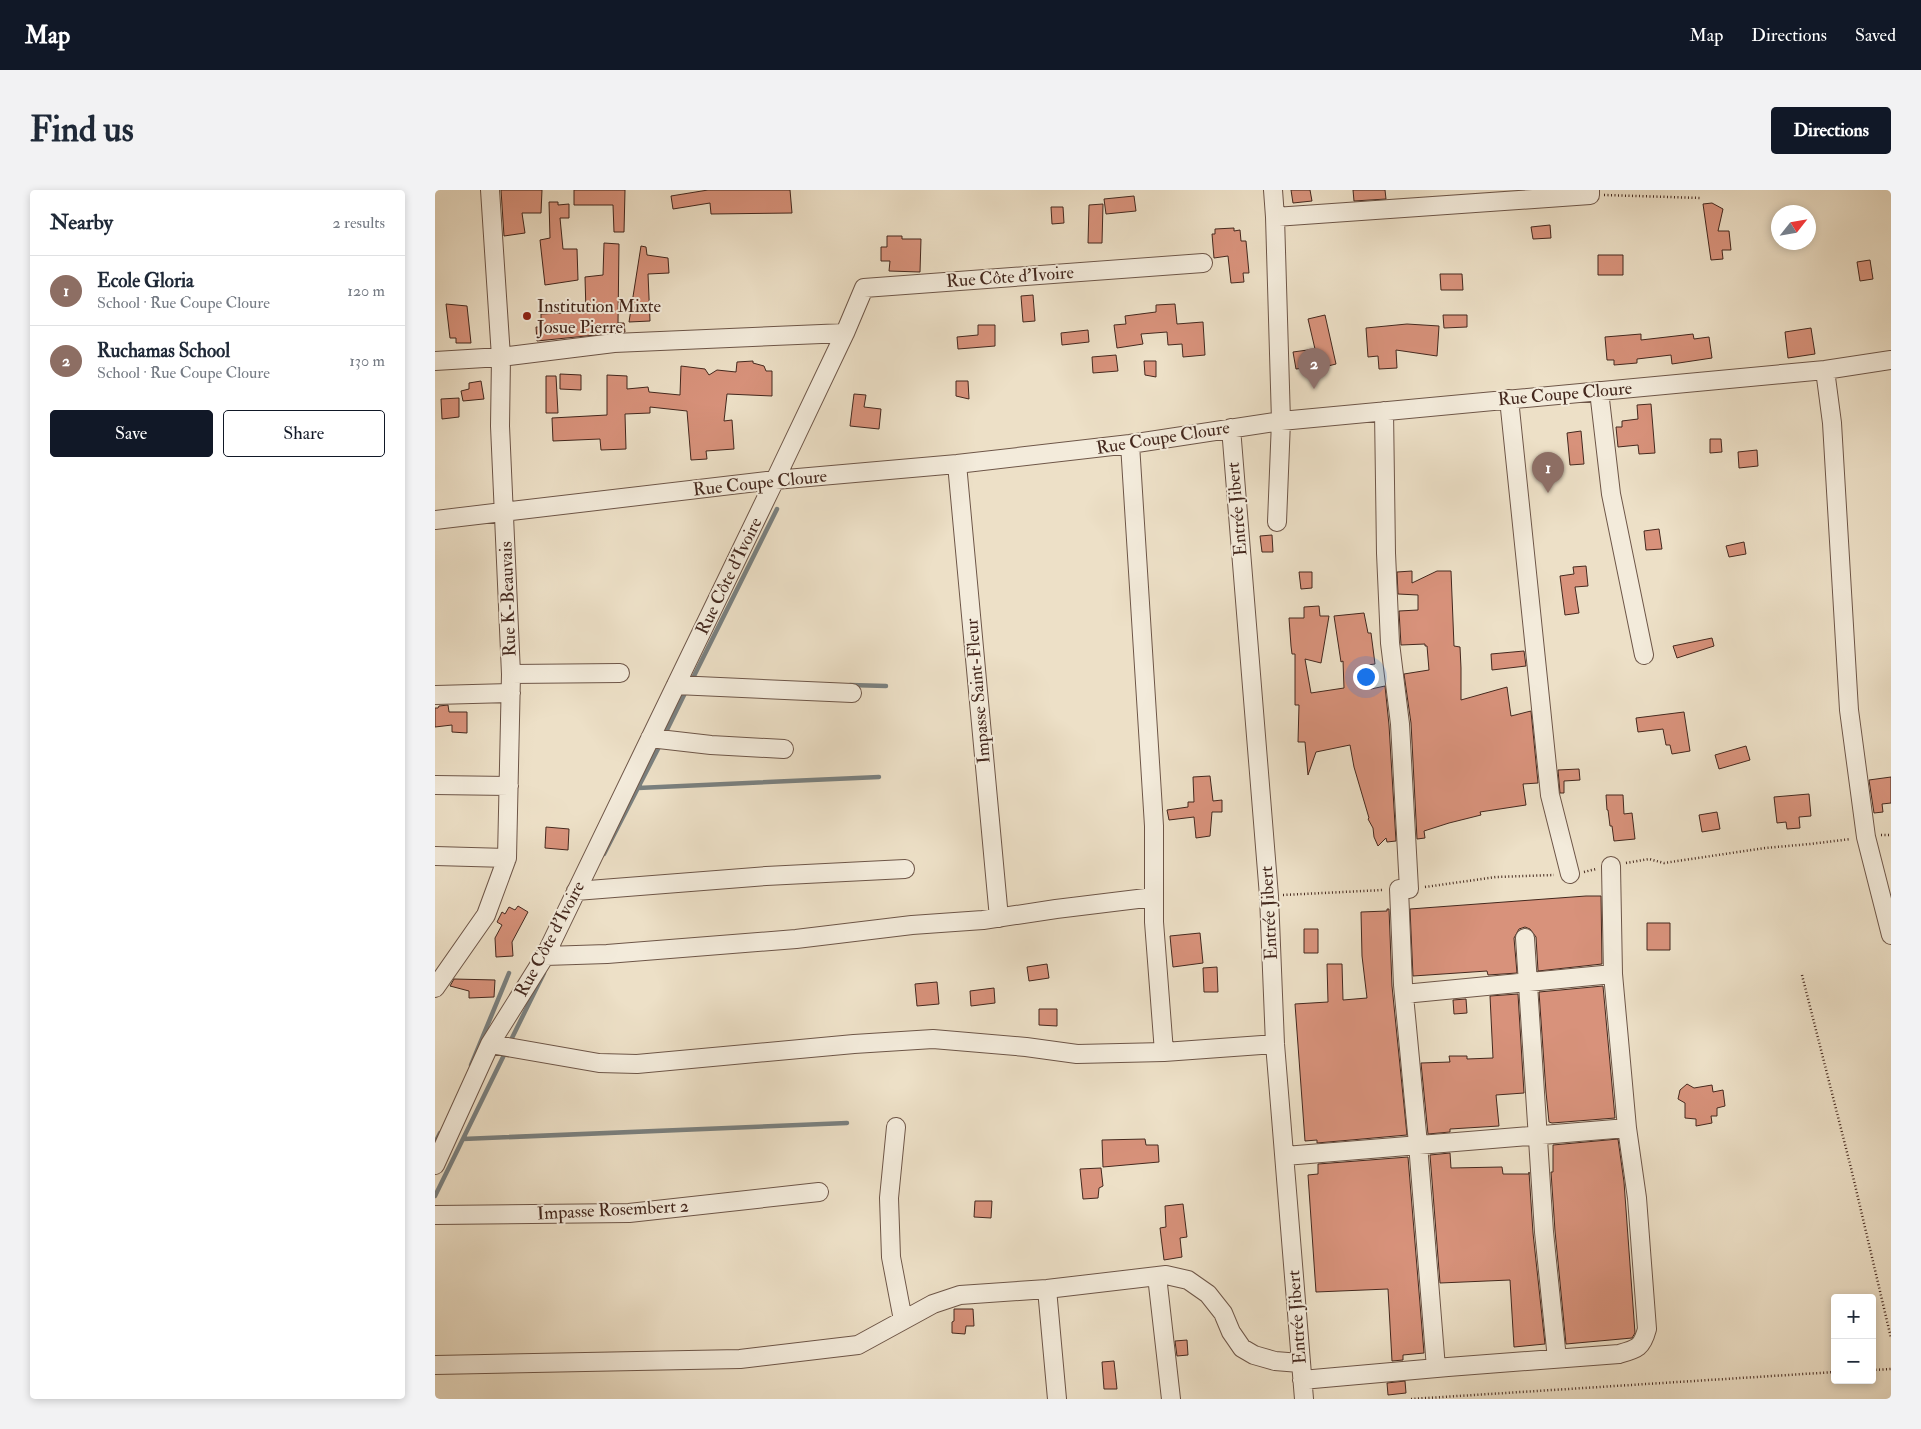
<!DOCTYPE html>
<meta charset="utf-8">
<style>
body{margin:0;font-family:"IM FELL Double Pica",serif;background:#f2f2f3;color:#1f2937}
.controls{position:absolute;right:15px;bottom:15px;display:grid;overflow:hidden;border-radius:5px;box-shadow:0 2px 8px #0003}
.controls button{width:45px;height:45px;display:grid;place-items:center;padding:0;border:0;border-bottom:1px solid #e0e1e3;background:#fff;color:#1f2937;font:25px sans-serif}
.compass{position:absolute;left:1336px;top:15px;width:45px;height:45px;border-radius:50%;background:#fff;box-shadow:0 2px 8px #0003;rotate:59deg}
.you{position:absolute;left:930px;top:486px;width:18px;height:18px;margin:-12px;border:4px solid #fff;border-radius:50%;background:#1a73e8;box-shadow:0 0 0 8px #1a73e833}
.badge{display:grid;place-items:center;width:32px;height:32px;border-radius:50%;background:#111827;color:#fff;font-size:16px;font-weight:700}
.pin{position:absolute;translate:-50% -41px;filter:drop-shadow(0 1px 2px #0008)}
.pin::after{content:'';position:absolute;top:26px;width:18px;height:15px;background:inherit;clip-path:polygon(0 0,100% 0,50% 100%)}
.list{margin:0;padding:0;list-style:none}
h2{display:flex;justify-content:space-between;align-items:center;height:65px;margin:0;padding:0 20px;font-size:21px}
h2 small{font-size:16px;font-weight:400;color:#747a83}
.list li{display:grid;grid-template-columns:32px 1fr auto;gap:15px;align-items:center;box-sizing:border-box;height:70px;padding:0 20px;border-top:1px solid #e0e1e3}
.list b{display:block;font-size:19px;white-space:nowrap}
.list p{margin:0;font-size:16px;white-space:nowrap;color:#747a83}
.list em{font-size:16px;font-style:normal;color:#747a83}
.actions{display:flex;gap:10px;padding:15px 20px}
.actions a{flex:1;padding:11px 0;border:1px solid #111827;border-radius:5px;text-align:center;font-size:18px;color:#111827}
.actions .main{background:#111827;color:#fff}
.map{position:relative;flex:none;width:1456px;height:1209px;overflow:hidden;border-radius:5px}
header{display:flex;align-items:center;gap:30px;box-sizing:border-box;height:70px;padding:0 25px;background:#111827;color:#fff}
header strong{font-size:24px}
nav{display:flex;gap:28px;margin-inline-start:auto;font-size:18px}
.intro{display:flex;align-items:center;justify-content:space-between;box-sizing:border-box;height:120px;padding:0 30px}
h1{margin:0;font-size:35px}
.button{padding:12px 22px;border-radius:5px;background:#111827;color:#fff;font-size:18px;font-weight:700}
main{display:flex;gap:30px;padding:0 30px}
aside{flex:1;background:#fff;border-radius:5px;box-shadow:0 2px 8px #0003}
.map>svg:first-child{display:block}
</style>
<header>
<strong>Map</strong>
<nav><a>Map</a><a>Directions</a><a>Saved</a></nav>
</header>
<div class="intro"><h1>Find us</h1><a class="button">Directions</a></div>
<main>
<aside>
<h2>Nearby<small>2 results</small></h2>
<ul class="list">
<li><span class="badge" style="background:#8d6e63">1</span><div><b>Ecole Gloria</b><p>School · Rue Coupe Cloure</p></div><em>120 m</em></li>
<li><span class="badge" style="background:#8d6e63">2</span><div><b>Ruchamas School</b><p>School · Rue Coupe Cloure</p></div><em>130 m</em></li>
</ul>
<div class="actions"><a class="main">Save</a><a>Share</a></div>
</aside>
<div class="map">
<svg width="1456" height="1209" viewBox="0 0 1456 1209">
<rect width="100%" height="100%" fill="#ede0c7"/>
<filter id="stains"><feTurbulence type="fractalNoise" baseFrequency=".004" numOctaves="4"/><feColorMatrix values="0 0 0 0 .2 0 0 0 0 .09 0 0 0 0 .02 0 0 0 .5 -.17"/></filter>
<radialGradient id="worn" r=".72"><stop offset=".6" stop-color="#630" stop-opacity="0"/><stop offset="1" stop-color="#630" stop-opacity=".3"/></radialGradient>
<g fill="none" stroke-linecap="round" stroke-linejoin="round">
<path stroke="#7a807f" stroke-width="4.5" d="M256,492L342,319
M415,495L451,496
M229,546L252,499
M203,598L444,587
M169,664L226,553
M74,854L109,783
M36,875L74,783
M28,949L412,933
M0,953L5,943
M0,1006L71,861"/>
</g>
<path fill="#d8927b" stroke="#44281e" d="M66,0H107L106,23H87L90,43L69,46Z
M139,0H190L189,42H179L178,15H139Z
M273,0H355L357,23L276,24L275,13L238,19L236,6Z
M856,0H875L877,11L858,13Z
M918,0H950L951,9L919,11Z
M699,6L701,21L671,24L669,9Z
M114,12H123V15L134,14V28H125L128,59H142L143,90L110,95L105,50L115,48Z
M1277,13L1288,19L1283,41H1294L1296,60H1287L1288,69L1276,70L1268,14Z
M668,14L667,53H653L654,15Z
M616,17H628L629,33L617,34Z
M1115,35L1116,48L1098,49L1096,37Z
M799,38V41L805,40L806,51H811L814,83H808L809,92L796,93L793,66L779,68L777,44H780V39Z
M452,46H467V49H486L485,82L454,81L455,71H446V57H452Z
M169,53L184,54L183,133H189L190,142L102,151L101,137H106V124L151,122L150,87L168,85Z
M206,56L211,57L212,65L233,68L234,83L213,84L215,131L194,132Z
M1163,65H1188V85H1163Z
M1435,70L1438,89L1425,91L1422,72Z
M1005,84H1027L1028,100H1006Z
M598,105L600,131L588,132L586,106Z
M11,114L32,116L36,153H21V148H15Z
M740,114L742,134L768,132L770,165L748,167L747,154L733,155L732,142L706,144L708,154L682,158L679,135L691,134L690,126L721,122V115Z
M890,125L901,174L885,178L884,176L861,179L858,162L880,159L873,129Z
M1008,125H1032V137L1009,138Z
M972,134L1004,136L1002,166L961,160L962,178L944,179L943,166L933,167L931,138Z
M543,135H560V156L523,159L522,147L543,145Z
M1376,138L1380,164L1353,168L1350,142Z
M653,140L654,152L627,155L626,143Z
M1206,144V150L1258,144L1259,149L1274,147L1277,168L1237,174L1236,165L1202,169V173L1179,175V170H1172L1170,147Z
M681,165L683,181L658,183L657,167Z
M318,171V173L329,176L331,181H337V206L292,204L289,231L297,230L299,259L271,261L272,269L256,270L252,221L215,217V223L190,224L191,259L166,260L165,249L118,251L117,228L172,225V185L192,186V199L213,197L214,202L245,205L246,176L270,179L274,185L282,180L301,182L302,172Z
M709,171H721V187L710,185Z
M125,184L146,185V200L125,199Z
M111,186H121L123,223H111Z
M46,191L49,209L28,211L26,201L34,199V193Z
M521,191H533L534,209L521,206Z
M419,204L431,205L429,217L446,219L444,239L415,236Z
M24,208V227L7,229L6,209Z
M1216,214L1220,263L1204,264L1203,255L1183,257L1181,237H1187V231L1203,229L1202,215Z
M1146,241L1149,274L1135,275L1132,243Z
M1275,249H1286L1287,262L1275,263Z
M1322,260L1323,276L1304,278L1303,262Z
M1224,339L1227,359L1211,360L1209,341Z
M837,345L838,362H827L825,346Z
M1309,352L1311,364L1294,367L1291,356Z
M1151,376L1153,396L1140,397L1144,423L1130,425L1125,386L1139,384L1138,377Z
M977,381V393L1002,381H1016L1019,456L1025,457L1026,478V510L1072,497L1076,526L1096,521L1103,593L1088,594L1091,615L1045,622L1046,625L1014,633L989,641L990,648L982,649L976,533L969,484L994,480L992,456H990V454L966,455L964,421L983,420V405L963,404L962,382Z
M864,382H877V398L866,399Z
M884,416L885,426H894L886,473L870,469L876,503L909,498L908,471L906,472L899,426L929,423L933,443H936L940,474L932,475L936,499L950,496L954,535L961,651L952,652L951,648L943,656L939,647L938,638L933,629L934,628L919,577L915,555L881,562L873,585L870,552H863L864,515H860V464H857L856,456L854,428H869V417Z
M1277,448L1279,456L1242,468L1238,456Z
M1089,461L1091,476L1057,480L1056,464Z
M13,515L14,522H32V543L17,542V535L0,537V518H3L4,516Z
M1249,522L1255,561L1237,564L1235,555H1231L1228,539L1203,542L1201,528Z
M1311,556L1315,570L1284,579L1280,565Z
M1144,579L1145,590L1129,591V603H1125L1123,580Z
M775,586L778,611L787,610V622H777L775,646L761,648L759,627L734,630L732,620L753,617V612H759L758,587Z
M1456,587V613L1447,614L1448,622L1439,623L1434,590Z
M1374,604L1376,626L1364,627L1365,638L1352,639L1351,632L1342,633L1339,607Z
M1171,605H1188L1189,624L1197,623L1200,649L1179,651L1177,636H1175L1173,620H1172Z
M1282,622L1285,639L1267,642L1264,625Z
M111,637L134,639L133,660L110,658Z
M1151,706H1166L1167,774L1103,781L1101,747L1095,739L1090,737L1084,739L1079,748L1082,783L1053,785L1052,781L978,786L975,719Z
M83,716L93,722L77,752L78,766L61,767L60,748L67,735L62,732L67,722L70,724L74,717L80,720Z
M952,719H954L957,796L972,945L882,953V950L870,951L860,814L893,812L892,774H907L908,810L932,808L927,766L926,722L952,721Z
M1212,733H1235V760H1212Z
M869,739H883V763H869Z
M765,743L768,773L738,777L735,746Z
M612,774L614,788L594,791L592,777Z
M782,777L783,802H769L768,778Z
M19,789L60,790L59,807L34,808V801L15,796Z
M502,792L504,814L482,816L480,794Z
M1168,796L1180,928L1117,933L1114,932L1111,902L1104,802Z
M559,798L560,813L536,816L535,801Z
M1083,804L1089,903L1061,905L1064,936L1015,939V942L993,944L986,873L1015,872L1014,866H1032V869L1058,868L1055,806Z
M1031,809L1032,823L1019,824L1018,810Z
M604,819H622V836L604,835Z
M1252,894L1259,898L1277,895L1278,902L1288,900L1290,916L1282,918V926H1276L1277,933L1261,936V929L1250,928V913L1243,909L1245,900Z
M710,949L711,955H723L724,972L668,977L667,950Z
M1183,949L1189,992L1200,1143L1197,1148L1131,1154L1120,1041L1116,982H1118V955Z
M1015,963L1016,978L1067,977L1068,984H1094V982L1098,1043L1110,1154L1079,1157L1075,1090L1005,1093L995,965Z
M973,967L989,1163L968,1165V1170L957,1171L953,1099L881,1102L873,985L883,984V974Z
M666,978L668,996L664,998L663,1008L648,1009L645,979Z
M540,1011H557L556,1028L539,1027Z
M748,1014L752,1047L745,1048L747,1067L729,1070L725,1038L731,1037L730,1016Z
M519,1119H538L539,1136H531L530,1144L517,1143V1132L519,1131Z
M752,1150L753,1165L742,1166L740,1151Z
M679,1171L682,1199H669L667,1172Z
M970,1191L971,1203L953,1205L952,1193Z"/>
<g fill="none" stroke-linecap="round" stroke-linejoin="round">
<g stroke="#6e5648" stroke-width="20">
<path id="minor" d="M838,0L840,27L846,231L842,332
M840,27L1155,5V0
M0,171L66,167L179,153L410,143
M1390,180L1397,233L1414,520L1431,647L1456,745
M1164,201L1176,304L1209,465
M1074,209L1115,605L1135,684
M949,221L951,363L955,453L965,534L974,699
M796,238L834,706L840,854L869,1209
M695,254L719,636V732L729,862
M522,274L564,728
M0,330L340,290L522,274L695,254L846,231L1390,180L1456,170
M76,484L185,483
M241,495L417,503
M0,505L76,503
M215,548L276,555L349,559
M0,595L74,596
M0,666L72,668
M1176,676L1178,784
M964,699L968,795L983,954L1001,1178
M141,701L331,686L470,679
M1090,748L1109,1042L1122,1169
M110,766L172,764L361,749L477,735L548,730L621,719L719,707
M0,798L51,725L72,668L76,484L65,236L66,167L55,0
M969,804L1178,784L1192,938
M55,854L164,873L202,874L419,854L498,849L591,857L642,864L729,862L840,854
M461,937L454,1008L456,1067L468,1130
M850,966L1192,938L1202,1008L1212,1139C1207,1158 1202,1159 1184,1164L1013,1177L867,1190
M0,975L55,854L110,766L340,290L410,143L429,98L768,73
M0,1025L194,1023L384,1002
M722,1086L736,1209
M612,1099L622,1209
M0,1175L305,1169L423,1155L498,1114L525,1105L612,1099L731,1085L753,1090L773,1104L788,1123L796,1142L807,1158L819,1165L840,1171L865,1173"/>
</g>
<path stroke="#44281e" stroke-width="2.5" stroke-dasharray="1 2.5" stroke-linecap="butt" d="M1169,5L1266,8
M1446,645H1456
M1191,673L1214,669L1229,673L1330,658L1375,654L1416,649
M1149,682L1161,679
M990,697L1061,687L1119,685
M848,705L948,700
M1367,785L1416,978L1456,1148
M1437,1180L1456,1179
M976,1209L1400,1182"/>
<use href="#minor" stroke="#f3ebdb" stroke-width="18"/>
</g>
<circle fill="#8f2418" stroke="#f3ebdb" stroke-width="2" cx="92" cy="126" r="5"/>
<g text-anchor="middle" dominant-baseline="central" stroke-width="4" stroke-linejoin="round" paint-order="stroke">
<g font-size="18" fill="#44281e" stroke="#f3ebdb">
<text transform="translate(575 87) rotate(-4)">Rue Côte d'Ivoire</text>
<text transform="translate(1130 204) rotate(-5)">Rue Coupe Cloure</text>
<text transform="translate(728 248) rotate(-9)">Rue Coupe Cloure</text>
<text transform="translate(325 293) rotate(-6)">Rue Coupe Cloure</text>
<text transform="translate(802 319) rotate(-95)">Entrée Jibert</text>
<text transform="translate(294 386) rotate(-64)">Rue Côte d'Ivoire</text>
<text transform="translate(73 409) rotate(-92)">Rue K-Beauvais</text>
<text transform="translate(543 501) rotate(-95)">Impasse Saint-Fleur</text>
<text transform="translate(834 723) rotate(-93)">Entrée Jibert</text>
<text transform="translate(115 749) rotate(-62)">Rue Côte d'Ivoire</text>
<text transform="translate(178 1020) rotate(-3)">Impasse Rosembert 2</text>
<text transform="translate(862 1127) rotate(-94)">Entrée Jibert</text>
</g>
<g font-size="18" fill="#44281e" stroke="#f3ebdb" text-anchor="start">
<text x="102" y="116">Institution Mixte<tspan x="102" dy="21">Josue Pierre</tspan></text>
</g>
</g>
<rect width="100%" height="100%" filter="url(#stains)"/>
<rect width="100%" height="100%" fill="url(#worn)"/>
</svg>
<div class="controls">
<button>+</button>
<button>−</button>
</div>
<svg class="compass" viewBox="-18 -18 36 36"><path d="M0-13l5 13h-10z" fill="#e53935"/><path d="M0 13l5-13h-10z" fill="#747a83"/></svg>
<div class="you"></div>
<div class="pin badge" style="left:1113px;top:303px;background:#8d6e63">1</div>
<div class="pin badge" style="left:879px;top:199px;background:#8d6e63">2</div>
</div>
</main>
